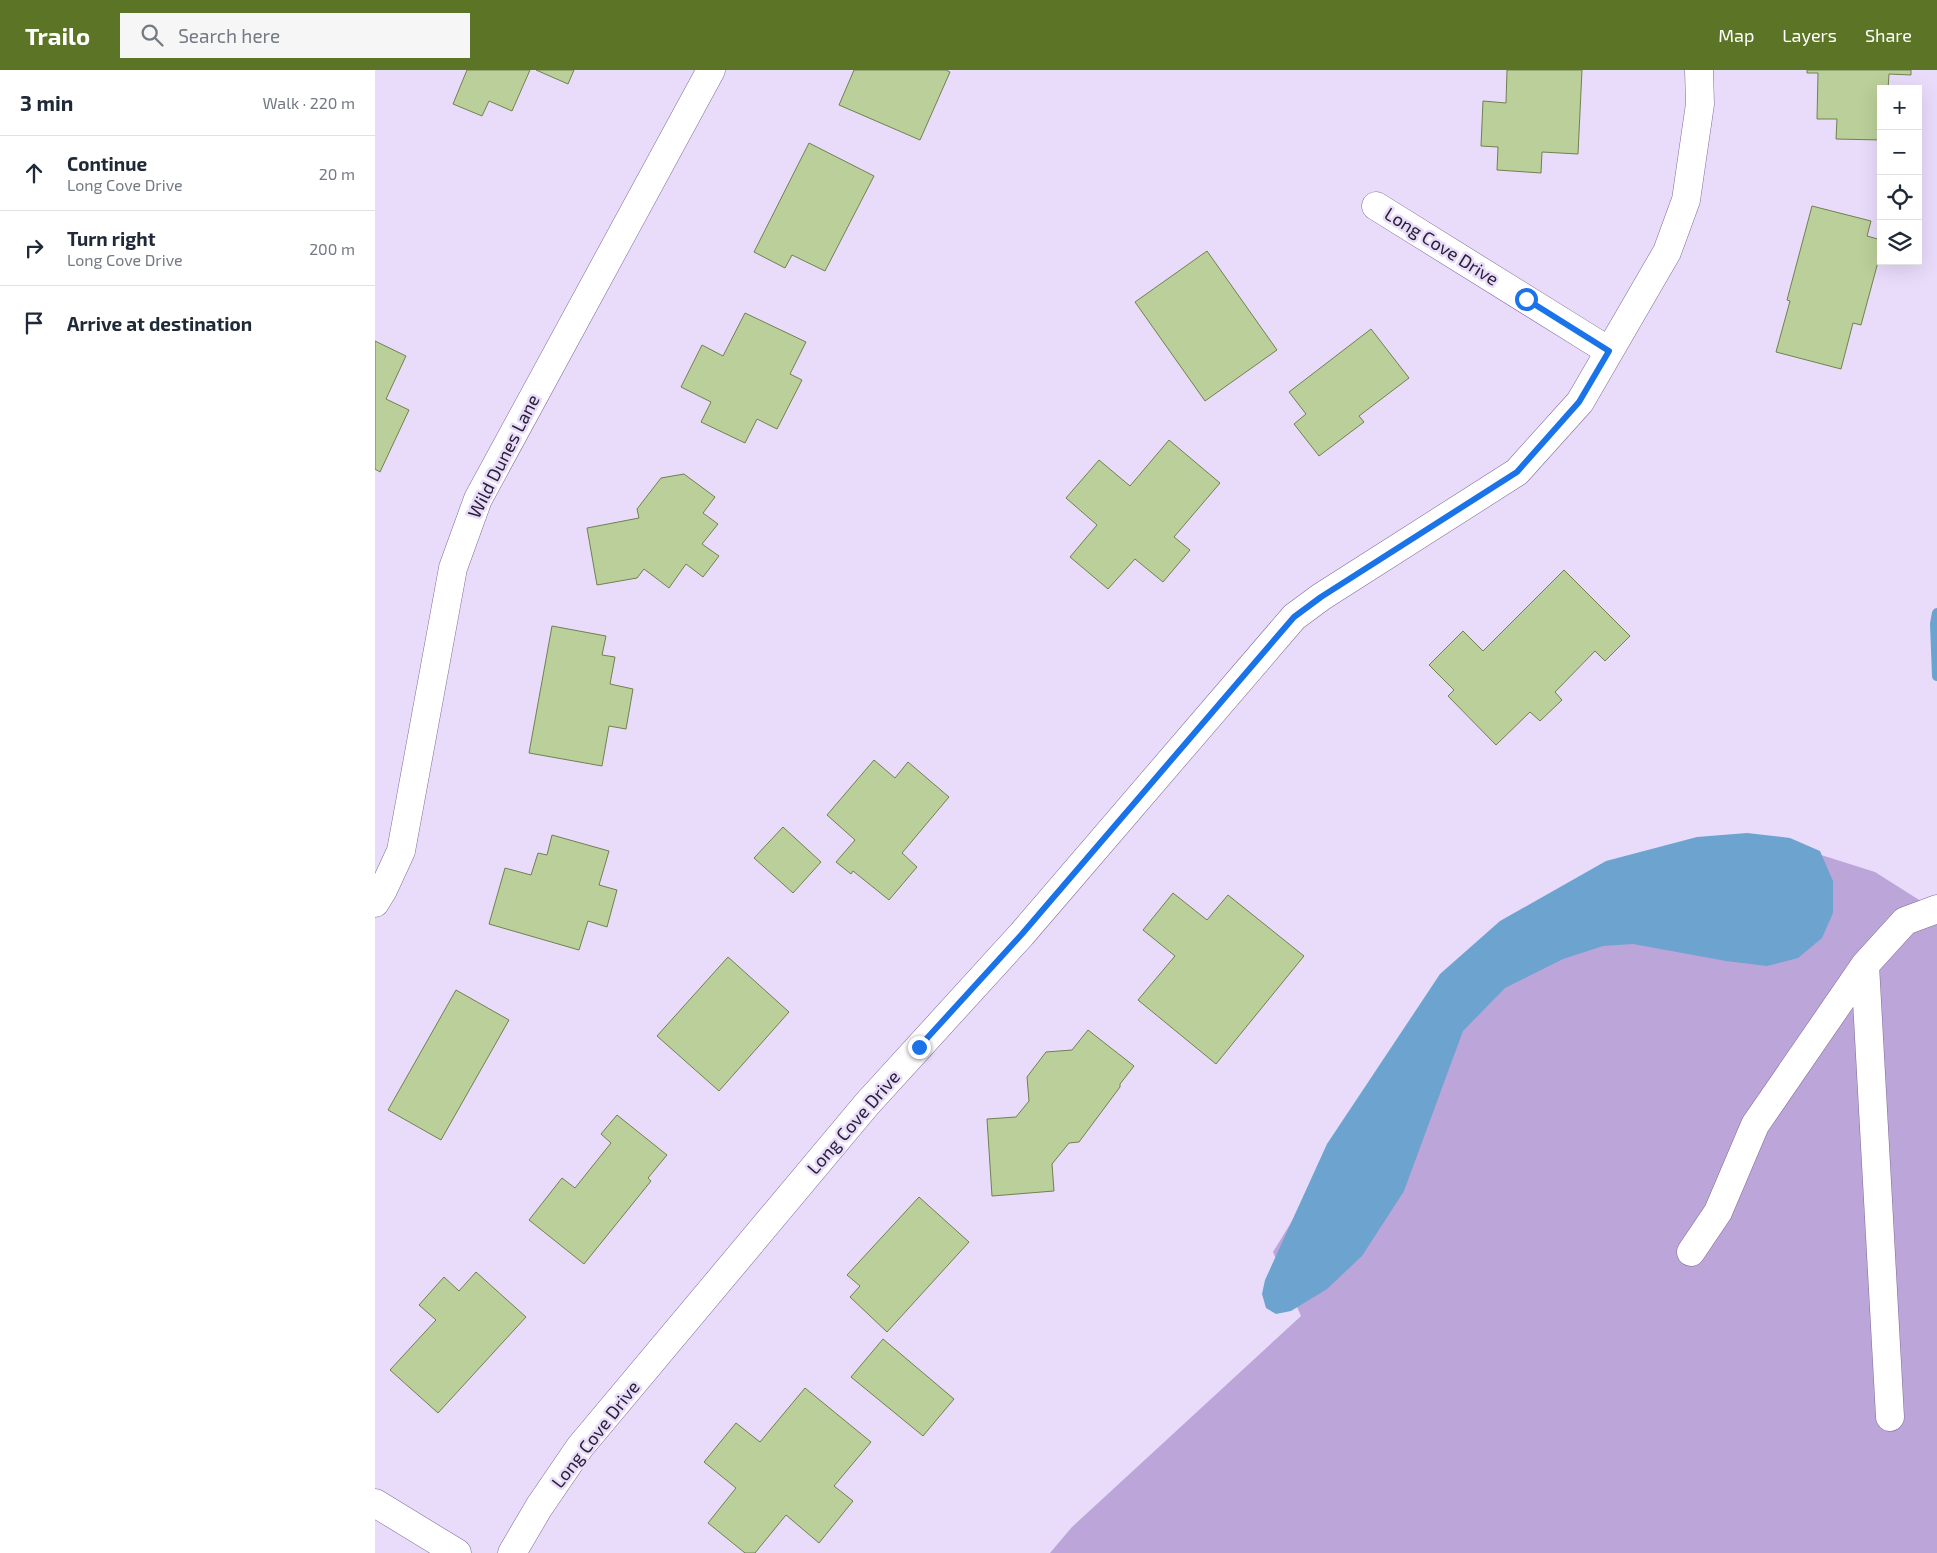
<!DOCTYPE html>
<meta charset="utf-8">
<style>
body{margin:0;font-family:"Exo 2",sans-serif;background:#f6f6f7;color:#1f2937}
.controls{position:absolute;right:15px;top:15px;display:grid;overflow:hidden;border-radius:0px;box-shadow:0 5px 20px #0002}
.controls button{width:45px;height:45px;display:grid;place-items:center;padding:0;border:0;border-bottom:1px solid #e0e1e3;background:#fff;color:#1f2937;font:25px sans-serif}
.stop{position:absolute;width:15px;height:15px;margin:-11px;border:4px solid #1a73e8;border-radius:50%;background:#fff}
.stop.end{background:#1a73e8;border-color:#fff;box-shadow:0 1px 5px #0008}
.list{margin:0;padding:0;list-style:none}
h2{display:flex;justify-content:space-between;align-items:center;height:65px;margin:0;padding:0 20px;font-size:21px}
h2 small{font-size:16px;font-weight:400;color:#747a83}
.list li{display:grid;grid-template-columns:32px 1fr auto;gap:15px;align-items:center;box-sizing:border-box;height:75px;padding:0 20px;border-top:1px solid #e0e1e3}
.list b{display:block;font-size:19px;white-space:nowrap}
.list p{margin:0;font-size:16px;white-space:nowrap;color:#747a83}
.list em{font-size:16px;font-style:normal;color:#747a83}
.icon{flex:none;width:28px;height:28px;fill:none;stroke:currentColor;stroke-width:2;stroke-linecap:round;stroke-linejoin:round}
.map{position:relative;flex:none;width:1562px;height:1483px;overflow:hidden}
header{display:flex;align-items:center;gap:30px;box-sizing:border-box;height:70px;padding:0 25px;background:#5c7425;color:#fff}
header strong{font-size:24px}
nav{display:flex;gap:28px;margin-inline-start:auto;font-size:18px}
.search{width:350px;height:45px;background:#f6f6f7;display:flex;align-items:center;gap:12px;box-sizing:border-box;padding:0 18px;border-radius:0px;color:#747a83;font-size:19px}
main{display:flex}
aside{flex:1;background:#fff}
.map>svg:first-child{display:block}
</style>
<header>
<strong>Trailo</strong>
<div class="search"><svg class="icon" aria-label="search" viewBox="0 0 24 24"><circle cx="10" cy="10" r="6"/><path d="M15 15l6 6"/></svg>Search here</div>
<nav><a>Map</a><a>Layers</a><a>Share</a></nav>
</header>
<main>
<aside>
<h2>3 min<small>Walk · 220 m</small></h2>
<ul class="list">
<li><svg class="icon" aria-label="ahead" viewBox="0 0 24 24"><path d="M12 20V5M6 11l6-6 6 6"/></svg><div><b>Continue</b><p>Long Cove Drive</p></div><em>20 m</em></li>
<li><svg class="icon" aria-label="right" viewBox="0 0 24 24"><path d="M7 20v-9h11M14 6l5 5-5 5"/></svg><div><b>Turn right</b><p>Long Cove Drive</p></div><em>200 m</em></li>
<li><svg class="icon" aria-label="arrive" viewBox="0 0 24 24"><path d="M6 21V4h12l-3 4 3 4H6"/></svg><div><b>Arrive at destination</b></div></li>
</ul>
</aside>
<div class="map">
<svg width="1562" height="1483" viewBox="0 0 1562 1483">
<rect width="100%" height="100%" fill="#e9dcfb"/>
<path fill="#bba5d9" d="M1405,772L1500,802L1560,840L1562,839V1483H675L697,1457L926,1246L898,1182L1045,942Z"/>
<path fill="#6da3cf" d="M1372,763L1415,768L1445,781L1458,811V843L1447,868L1423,888L1392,896L1351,891L1258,874L1228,876L1188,889L1130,918L1088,961L1029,1121L987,1186L952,1219L916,1241L901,1244L891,1238L887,1224L890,1210L952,1074L1065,904L1125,851L1231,791L1322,767Z"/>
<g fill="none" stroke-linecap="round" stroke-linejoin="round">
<path stroke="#6da3cf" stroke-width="10" d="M1562,543L1560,554L1562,606"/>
</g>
<path fill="#bbcf9a" stroke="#70814f" d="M92,0H155L137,41L114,31L107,46L78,34Z
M161,0H199L193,14Z
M479,0H571L575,2L545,70L464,35Z
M1132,0H1207L1203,84L1167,82L1166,103L1122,100L1123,77L1106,76L1108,31L1131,33Z
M1432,0H1536V5L1514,4L1513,19H1506V70L1461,69L1462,49H1442L1443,3H1432Z
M434,73L499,106L450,201L417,185L410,198L379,182Z
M1437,136L1496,151L1492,166L1506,170V181L1486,255L1478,253L1466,299L1401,282L1415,231L1412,230Z
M832,181L902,280L830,331L760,232Z
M370,243L431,272L415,304L427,310L402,359L382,349L370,373L326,352L336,332L306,317L327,275L348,286Z
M996,259L1034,308L984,346L989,352L944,386L919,354L931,344L914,322Z
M0,271L31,286L11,329L34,340L5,402L0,399Z
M794,370L845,413L799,467L815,480L788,512L760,489L733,519L695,487L722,455L691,428L724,390L755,416Z
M309,404L340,427L328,443L343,454L327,474L344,486L328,507L311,494L294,518L269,499L262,508L222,515L212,458L264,448L262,439L286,408Z
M1189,500L1255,566L1230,591L1220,581L1180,622L1187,630L1165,651L1155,642L1121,675L1073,626L1079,620L1054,595L1088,561L1108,581Z
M177,556L231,566L227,585L240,587L235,614L258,619L251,659L234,656L227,696L154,683Z
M499,690L520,708L533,692L574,727L527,783L542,797L514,830L478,801L476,804L461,792L480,770L452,745Z
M408,757L446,792L418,823L379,788Z
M177,765L234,781L224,815L242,820L232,857L213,851L204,880L114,854L130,798L156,805L163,783L172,785Z
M798,823L832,850L853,825L929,886L841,994L763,930L800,886L768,860Z
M353,887L414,942L344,1021L282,966Z
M81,920L134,950L66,1070L13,1040Z
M713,960L759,996L745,1014V1017L704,1072L694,1073L677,1094L679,1121L617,1126L612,1049L641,1047L654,1031L652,1007L671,982L697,980Z
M242,1045L292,1085L273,1108L276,1111L209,1194L154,1150L187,1108L200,1118L236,1073L226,1064Z
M544,1127L594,1172L512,1262L475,1227L485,1216L472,1205Z
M101,1202L151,1247L63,1343L15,1300L61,1250L44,1235L69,1207L84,1221Z
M508,1269L579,1329L548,1366L476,1307Z
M430,1318L496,1372L459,1416L478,1431L444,1473L411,1445L380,1483H370L333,1453L361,1418L329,1392L361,1353L385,1372Z"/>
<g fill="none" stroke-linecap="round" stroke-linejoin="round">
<g stroke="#7f6a98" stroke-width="29">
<path id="minor" d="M1001,136L1234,281
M0,833L8,820L26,781L78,498L103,429L336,0
M1490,895L1515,1347
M1316,1182L1343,1142L1380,1055L1490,895L1530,851L1562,839
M0,1433L82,1483
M137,1483L164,1437L205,1377L492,1034L647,864L919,547L946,527L1142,402L1205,332L1292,182L1311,130L1325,34L1324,0"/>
</g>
<use href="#minor" stroke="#fff" stroke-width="28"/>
</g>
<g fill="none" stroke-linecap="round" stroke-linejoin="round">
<path stroke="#1a73e8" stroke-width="6" d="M544,977L647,864L919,547L946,527L1142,402L1204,332L1234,281L1151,229"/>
</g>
<g text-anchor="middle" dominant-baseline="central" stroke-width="5" stroke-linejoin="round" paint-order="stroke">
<g font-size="18" fill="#292134" stroke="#e9dcfb">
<text transform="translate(1067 176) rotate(32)">Long Cove Drive</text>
<text transform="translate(128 386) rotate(-63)">Wild Dunes Lane</text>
<text transform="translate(478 1052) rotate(-49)">Long Cove Drive</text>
<text transform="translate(220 1364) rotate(-52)">Long Cove Drive</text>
</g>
</g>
</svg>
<div class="controls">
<button>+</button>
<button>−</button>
<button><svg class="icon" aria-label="locate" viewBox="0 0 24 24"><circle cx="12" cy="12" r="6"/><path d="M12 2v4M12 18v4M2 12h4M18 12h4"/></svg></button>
<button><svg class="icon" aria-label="layers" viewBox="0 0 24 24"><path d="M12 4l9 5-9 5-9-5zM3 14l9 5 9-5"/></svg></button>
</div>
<div class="stop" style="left:1151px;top:229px"></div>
<div class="stop end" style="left:544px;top:977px"></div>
</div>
</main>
